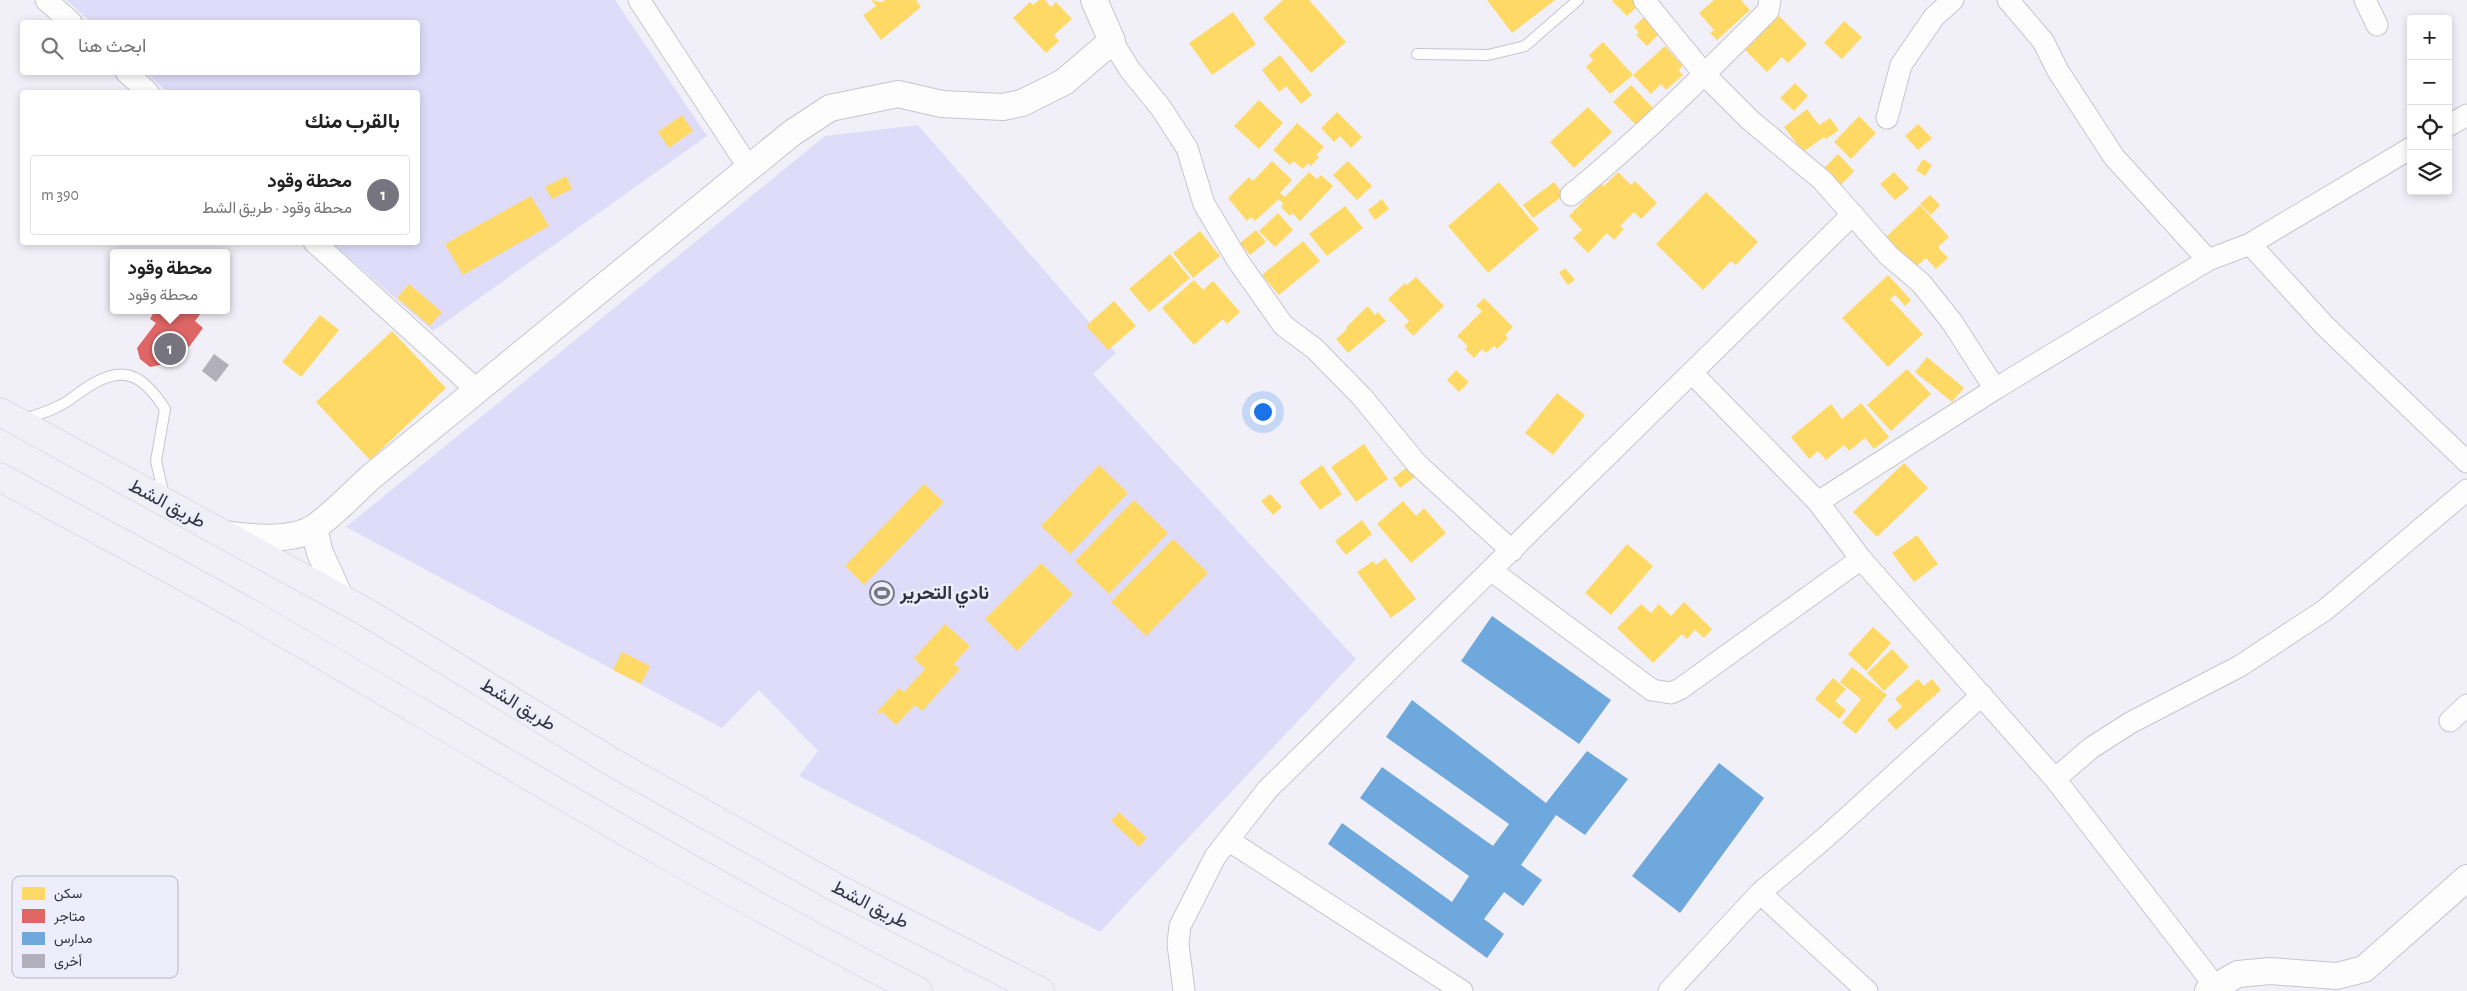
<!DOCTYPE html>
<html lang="ar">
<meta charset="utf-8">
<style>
body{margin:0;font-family:"Alegreya Sans",Vazirmatn,sans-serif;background:#f2f2f2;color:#222;direction:rtl}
.controls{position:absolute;right:15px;top:15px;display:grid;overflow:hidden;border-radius:5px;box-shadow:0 2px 8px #0003}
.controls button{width:45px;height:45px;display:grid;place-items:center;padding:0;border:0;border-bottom:1px solid #e0e0e0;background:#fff;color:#222;font:25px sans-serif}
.you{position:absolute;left:1262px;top:411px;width:18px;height:18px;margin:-12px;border:4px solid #fff;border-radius:50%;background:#1a73e8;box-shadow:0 0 0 8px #1a73e833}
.badge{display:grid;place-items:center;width:32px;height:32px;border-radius:50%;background:#75747f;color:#fff;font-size:16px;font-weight:700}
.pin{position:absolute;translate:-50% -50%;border:2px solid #fff;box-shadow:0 1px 5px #0006}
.popup{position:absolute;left:110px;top:249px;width:120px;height:65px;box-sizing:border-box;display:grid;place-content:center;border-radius:5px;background:#fff;filter:drop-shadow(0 1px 4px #0005);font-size:16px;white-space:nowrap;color:#767676}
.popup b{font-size:19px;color:#222}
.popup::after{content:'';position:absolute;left:50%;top:100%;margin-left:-10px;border:10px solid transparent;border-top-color:#fff}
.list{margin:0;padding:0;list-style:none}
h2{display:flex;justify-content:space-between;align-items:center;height:65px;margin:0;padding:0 20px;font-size:21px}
h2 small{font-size:16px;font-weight:400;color:#767676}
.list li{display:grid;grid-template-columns:32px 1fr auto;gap:15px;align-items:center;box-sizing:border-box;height:80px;margin:0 10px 10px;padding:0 10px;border:1px solid #e0e0e0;border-radius:5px}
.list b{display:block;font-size:19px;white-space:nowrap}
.list p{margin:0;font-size:16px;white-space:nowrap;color:#767676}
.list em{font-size:16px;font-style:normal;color:#767676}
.icon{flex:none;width:28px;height:28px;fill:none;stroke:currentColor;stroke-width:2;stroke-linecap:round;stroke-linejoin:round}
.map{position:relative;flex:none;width:2467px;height:991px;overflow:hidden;direction:ltr}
.search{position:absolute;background:#fff;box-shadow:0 2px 8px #0003;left:20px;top:20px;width:400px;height:55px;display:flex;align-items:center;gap:12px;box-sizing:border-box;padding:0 18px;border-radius:5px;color:#767676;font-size:19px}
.panel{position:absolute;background:#fff;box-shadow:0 2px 8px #0003;left:20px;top:90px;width:400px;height:155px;border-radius:5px;direction:rtl}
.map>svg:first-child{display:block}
</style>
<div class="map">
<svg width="2467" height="991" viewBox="0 0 2467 991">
<rect width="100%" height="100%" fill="#f1f0f8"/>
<path fill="#dfdcf9" d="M66,0H615L707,136L433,331L332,243L418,242V92H168L146,73L418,72V22H91Z
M918,125L1116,353L1093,374L1356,659L1100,932L799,776L818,751L759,690L722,728L346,527L825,136Z"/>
<path fill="#ffd966" d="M871,0L882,2L885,0H916L921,7L881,40L863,15L876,6Z
M1039,0H1045L1051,7L1056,2L1072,19L1054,35L1059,41L1046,53L1013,18L1030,2L1033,5Z
M1283,0H1309L1346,42L1311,73L1263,18Z
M1487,0H1555L1512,33Z
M1613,0H1637L1640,4L1627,16L1612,1Z
M1714,0H1741L1750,10L1717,40L1710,33L1714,30L1699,13Z
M1233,12L1256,44L1212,75L1189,43Z
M1776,13L1807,44L1788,63L1782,57L1767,72L1742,47Z
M1646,15L1662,31L1647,46L1636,35L1639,32L1634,27Z
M1844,21L1862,37L1842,59L1824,43Z
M1603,42L1633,75L1610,94L1586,67L1593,60L1589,55Z
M1665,46L1683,66L1678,70L1683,75L1666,90L1661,84L1651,94L1633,75Z
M1280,55L1312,95L1301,104L1286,86L1279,92L1262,70Z
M1795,83L1808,96L1794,111L1780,98Z
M1631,85L1654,109L1636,125L1613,102Z
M1259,100L1283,123L1259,149L1234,126Z
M1588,107L1612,132L1574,168L1550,142Z
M1807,109L1819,125L1830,118L1839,130L1826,139L1824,137L1803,152L1784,127Z
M1337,112L1362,137L1351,148L1340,136L1334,142L1321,128Z
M682,115L693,131L669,148L658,132Z
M1859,116L1876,133L1851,159L1834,142Z
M1297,123L1324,147L1316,155L1319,157L1311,166L1308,163L1303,169L1293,161L1290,165L1273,150Z
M1918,124L1932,138L1918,150L1905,136Z
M1838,154L1854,171L1841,185L1824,168Z
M1923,159L1932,165L1925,176L1916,170Z
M1272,161L1292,180L1280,193L1285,197L1309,172L1317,179L1321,175L1333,186L1300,221L1292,213L1290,216L1281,207L1283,204L1279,199L1255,221L1251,217L1247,221L1228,198L1249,177L1253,181Z
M1348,161L1372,186L1357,200L1333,175Z
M1618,172L1631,185L1635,181L1657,203L1641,219L1634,212L1620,226L1624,229L1614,240L1607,233L1588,253L1573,238L1582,230L1569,216L1601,183L1604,186Z
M1894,172L1909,188L1895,200L1880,184Z
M566,176L572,189L552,199L545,187Z
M1499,182L1539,229L1488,273L1448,226Z
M1554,182L1564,195L1533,218L1523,205Z
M1706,192L1758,242L1736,265L1731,261L1703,290L1656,244Z
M1930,195L1940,205L1931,215L1920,204Z
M531,196L549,226L463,275L445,244Z
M1382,199L1389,209L1375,220L1368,210Z
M1920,205L1949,237L1938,247L1948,258L1936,269L1926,258L1915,268L1886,237Z
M1345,206L1363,228L1327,256L1309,234Z
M1278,213L1293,230L1275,247L1259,231Z
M1256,230L1266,242L1250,255L1240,243Z
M1200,231L1220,256L1193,278L1173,253Z
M1303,241L1320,261L1279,295L1262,275Z
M1170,254L1190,278L1149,312L1129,289Z
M1565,268L1575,280L1568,285L1559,273Z
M1888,275L1911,300L1905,306L1895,295L1890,299L1923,334L1888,367L1842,318Z
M1416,277L1444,306L1413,336L1404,326L1409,321L1388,299L1405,283L1407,285Z
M1194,280L1203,290L1213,281L1240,312L1227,324L1223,319L1194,345L1162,308Z
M409,284L442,312L430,326L397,298Z
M1484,298L1513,327L1505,335L1508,338L1497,349L1494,346L1486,353L1482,349L1474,358L1465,349L1468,346L1457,336L1482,311L1476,306Z
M1114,301L1136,326L1108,350L1086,326Z
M1368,306L1375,315L1378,312L1386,321L1348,353L1336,339L1347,329L1346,327Z
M320,315L339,330L301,377L282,362Z
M392,331L446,388L370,460L316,402Z
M1927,357L1964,388L1952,402L1915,372Z
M1907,369L1931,394L1891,431L1867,405Z
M1456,370L1469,382L1459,392L1447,380Z
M1557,393L1585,415L1553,455L1525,433Z
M1861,403L1889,437L1874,449L1865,438L1849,451L1844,445L1826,460L1818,451L1809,459L1791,437L1831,404L1842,419Z
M1364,444L1388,479L1356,502L1331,467Z
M1904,463L1928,488L1877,537L1853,512Z
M1099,465L1128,493L1070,554L1041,526Z
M1322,465L1342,494L1320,510L1299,482Z
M1409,466L1416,476L1400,488L1393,478Z
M924,484L944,502L864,585L845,566Z
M1270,494L1282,507L1273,515L1261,501Z
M1134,500L1168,533L1109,594L1075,561Z
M1403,501L1416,516L1424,508L1446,533L1411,563L1377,524Z
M1362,520L1372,534L1346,555L1335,541Z
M1917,535L1938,564L1914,582L1892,553Z
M1173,539L1208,573L1146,636L1111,602Z
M1627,544L1653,566L1611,615L1585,593Z
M1385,558L1416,599L1391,618L1357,572L1373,561L1376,565Z
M1041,563L1073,594L1017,651L985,619Z
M1684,602L1712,629L1704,638L1695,630L1687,639L1682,634L1653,663L1617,628L1641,604L1651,613L1659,604L1671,616Z
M945,624L970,646L954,664L960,669L922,711L915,705L896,725L882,712L880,714L877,712L899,688L904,692L925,669L914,658Z
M1873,627L1891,643L1866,671L1848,654Z
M1892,649L1909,667L1884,691L1867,673Z
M622,652L650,666L641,684L613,670Z
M1852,667L1887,695L1856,734L1842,723L1861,699L1840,682Z
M1833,678L1846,689L1835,701L1846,710L1839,719L1815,699Z
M1918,679L1924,686L1932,679L1941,690L1896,730L1887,720L1902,707L1895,699Z
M1119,812L1147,838L1139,847L1111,821Z"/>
<path fill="#e06666" d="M155,310H198L201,313L195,321L203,328L189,347L179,341L160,365L150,367L140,359L137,348L156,323L150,319Z"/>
<path fill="#6fa8dc" d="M1492,616L1611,700L1579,744L1461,661Z
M1412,700L1546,803L1587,751L1628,779L1585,835L1556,815L1521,865L1542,880L1523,906L1504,892L1484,919L1504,934L1487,958L1328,844L1342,823L1452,902L1469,876L1360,798L1382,767L1493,846L1509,824L1386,737Z
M1719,763L1764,798L1680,913L1632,876Z"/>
<path fill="#b1b0ba" d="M214,354L229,365L216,382L202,371Z"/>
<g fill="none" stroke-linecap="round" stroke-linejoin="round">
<g stroke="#c6c5cf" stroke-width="12">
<path id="service" d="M1417,54L1488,55L1525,46L1578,0
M23,420C35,415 48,412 59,406C70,401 80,391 91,385C126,363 145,378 165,409L156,461L164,496"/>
</g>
<g stroke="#c6c5cf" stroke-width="23">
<path id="minor" d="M46,0L71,22
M639,0L749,168
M1644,0L1705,75L1750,120L1822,180L1889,256L1921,283L1952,322L1995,389
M2008,0L2043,41L2058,71L2114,157L2208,260
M2365,0L2377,25
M1112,41L1130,70L1161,108L1187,148L1204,204L1238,261L1283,325L1315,349L1362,397L1417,464L1512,551
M126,72L148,92
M1887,118L1901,65L1934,17L1953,0
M2448,126L2467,115
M1571,195C1641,138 1704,75 1768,11L1770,0
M314,242L477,390
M2250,244L2325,326L2467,462
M1692,373L1818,502L1861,559L2055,779L2215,986
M1818,502L1995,389L2208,260L2250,244L2411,148
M1492,571L1652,690L1671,693L1680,689L1861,559
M2450,721L2467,705
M2055,779L2091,748L2130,723L2240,666L2325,610L2467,490
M1228,840L1462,991
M1760,893L1867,991
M1184,991L1178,944L1180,926L1215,857L1267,790L1853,214
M1669,991L1760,893L1826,837L1982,695"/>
</g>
<g stroke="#c6c5cf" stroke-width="28">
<path id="tertiary" d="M314,528L320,553L341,599
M225,534C250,538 293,542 315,527C335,513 354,492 372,476L749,168L792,133L830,108L898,94L942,104L1003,107L1022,103L1064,82L1112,41L1094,0
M2208,991L2238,974L2270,971L2337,976L2364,969L2467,878"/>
</g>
<g stroke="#cdccd2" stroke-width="29">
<path id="trunk" d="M0,412L371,615L612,762L837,888L1040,991
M0,477C83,523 168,567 251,614C472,741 690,875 918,991"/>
</g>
<use href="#service" stroke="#fdfdfe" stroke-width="10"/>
<use href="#minor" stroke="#fdfdfe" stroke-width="21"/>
<use href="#tertiary" stroke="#fdfdfe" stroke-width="26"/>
<use href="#trunk" stroke="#f0f0f6" stroke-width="28"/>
</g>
<defs>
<g id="stadium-ring" transform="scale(1.25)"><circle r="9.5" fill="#eeedfb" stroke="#75747f" stroke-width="1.5"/><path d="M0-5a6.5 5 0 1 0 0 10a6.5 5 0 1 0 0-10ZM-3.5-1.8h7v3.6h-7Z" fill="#75747f"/></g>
</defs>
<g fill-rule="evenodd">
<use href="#stadium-ring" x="882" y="593"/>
</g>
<g text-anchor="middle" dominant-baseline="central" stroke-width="5" stroke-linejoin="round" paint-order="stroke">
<g font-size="19" fill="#32313e" stroke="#eeedfb">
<text transform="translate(167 504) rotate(28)">طريق الشط</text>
<text transform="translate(518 705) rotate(31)">طريق الشط</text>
<text transform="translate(870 905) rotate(27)">طريق الشط</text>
</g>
<g font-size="19" font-weight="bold" fill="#32313e" stroke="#eeedfb" text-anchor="start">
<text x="900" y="593">نادي التحرير</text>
</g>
</g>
<rect x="12" y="876" width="166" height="102" rx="8" fill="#eeedfb" stroke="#b6b5c2" stroke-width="1"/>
<rect x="22" y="887" width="23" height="13" fill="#ffd966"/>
<rect x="22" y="909" width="23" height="14" fill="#e06666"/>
<rect x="22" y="932" width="23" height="13" fill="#6fa8dc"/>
<rect x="22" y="954" width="23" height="14" fill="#b1b0ba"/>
<g font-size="14" fill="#32313e">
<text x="54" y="898">سكن</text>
<text x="54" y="921">متاجر</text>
<text x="54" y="943">مدارس</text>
<text x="54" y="966">أخرى</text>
</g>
</svg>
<div class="controls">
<button>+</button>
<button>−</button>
<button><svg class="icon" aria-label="locate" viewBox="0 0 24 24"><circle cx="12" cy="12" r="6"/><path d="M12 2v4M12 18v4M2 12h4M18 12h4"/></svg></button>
<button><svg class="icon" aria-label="layers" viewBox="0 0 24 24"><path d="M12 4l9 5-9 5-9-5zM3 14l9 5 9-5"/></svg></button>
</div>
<div class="you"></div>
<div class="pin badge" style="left:170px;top:349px">1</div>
<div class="popup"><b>محطة وقود</b>محطة وقود</div>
<div class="search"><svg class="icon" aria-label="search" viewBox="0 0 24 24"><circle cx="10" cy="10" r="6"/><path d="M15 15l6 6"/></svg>ابحث هنا</div>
<section class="panel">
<h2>بالقرب منك<small></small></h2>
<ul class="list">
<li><span class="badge">1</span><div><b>محطة وقود</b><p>محطة وقود · طريق الشط</p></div><em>390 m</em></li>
</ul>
</section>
</div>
